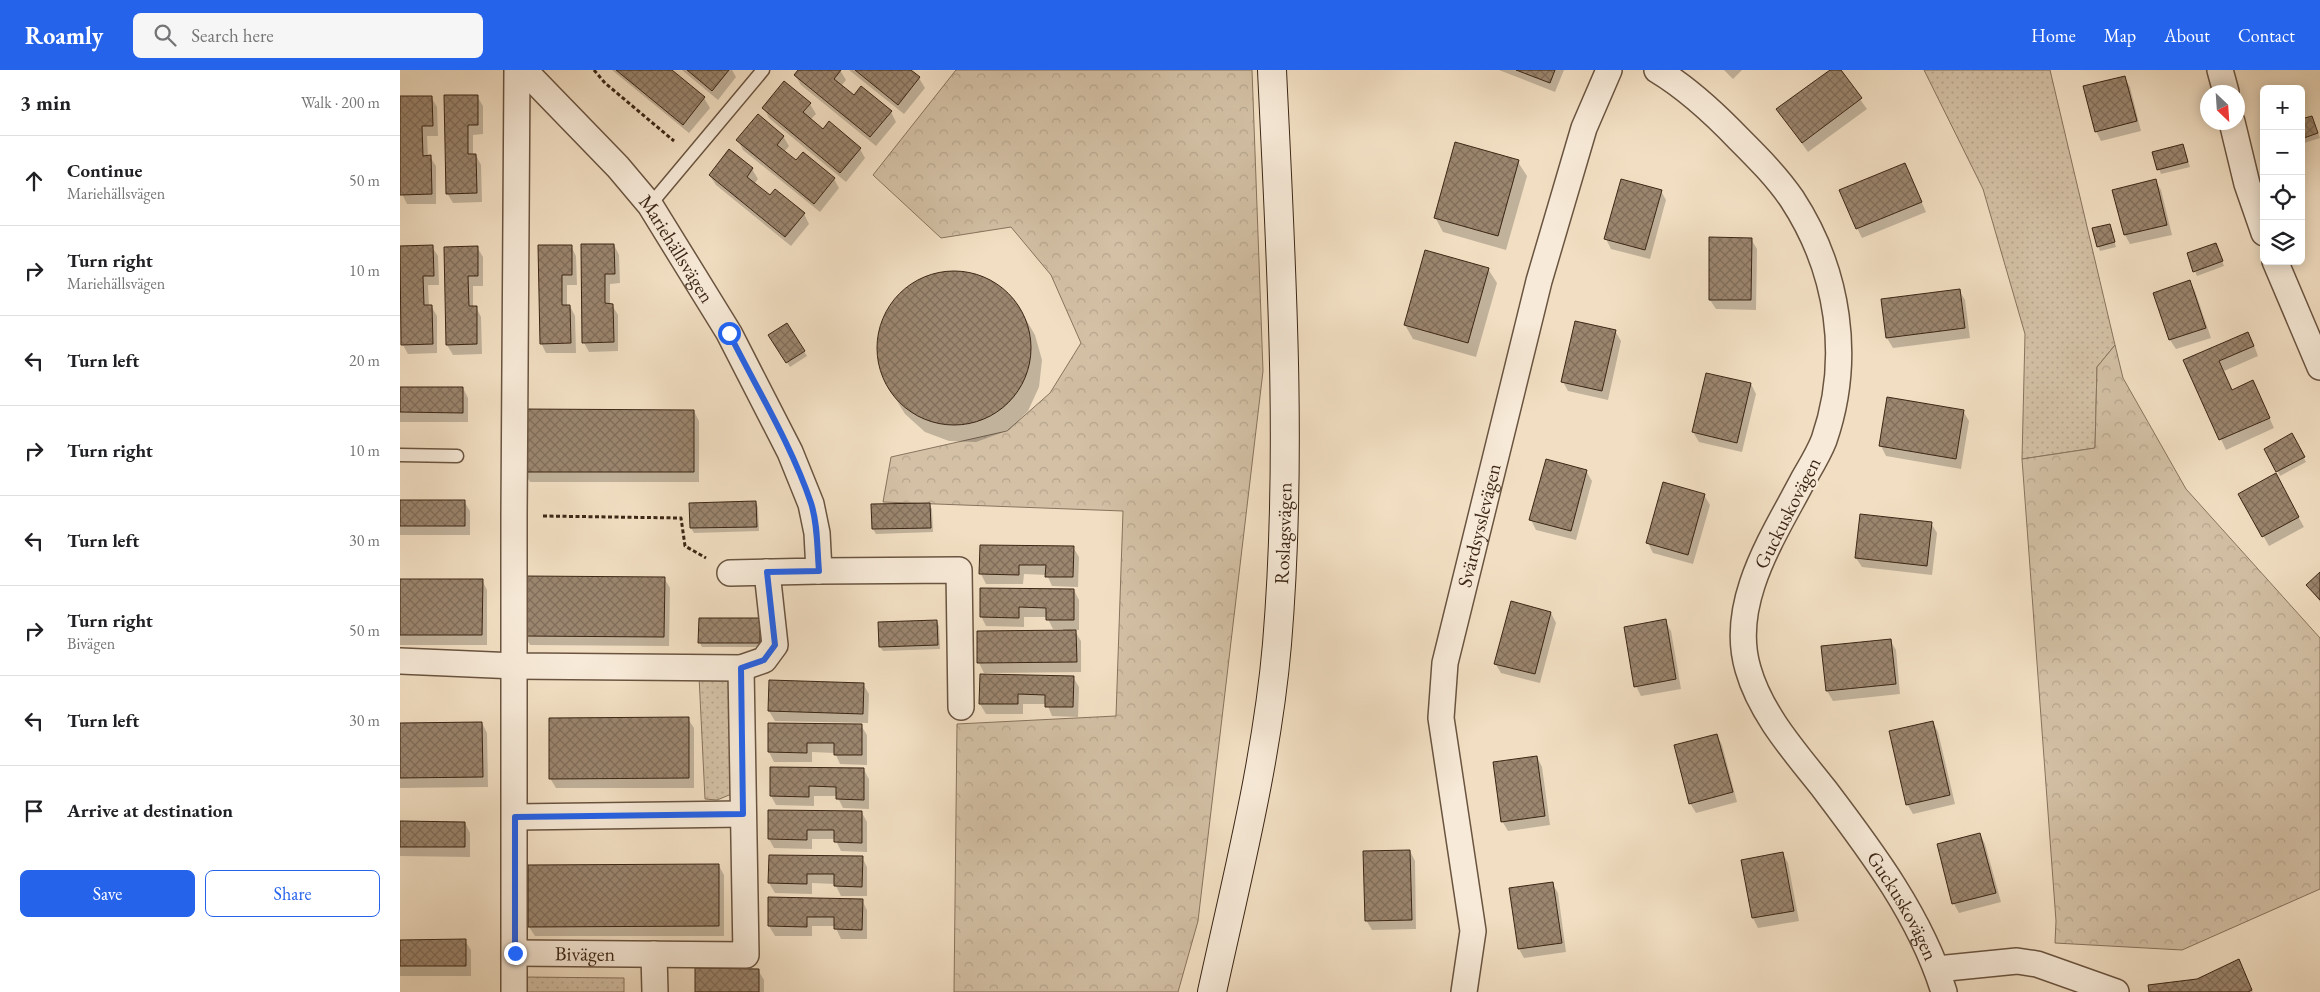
<!DOCTYPE html>
<meta charset="utf-8">
<style>
body{margin:0;font-family:"EB Garamond",serif;background:#f6f6f6;color:#202124}
.controls{position:absolute;right:15px;top:15px;display:grid;overflow:hidden;border-radius:8px;box-shadow:0 2px 12px #0003}
.controls button{width:45px;height:45px;display:grid;place-items:center;padding:0;border:0;border-bottom:1px solid #e0e0e0;background:#fff;color:#202124;font:25px sans-serif}
.compass{position:absolute;left:1800px;top:15px;width:45px;height:45px;border-radius:50%;background:#fff;box-shadow:0 2px 12px #0003;rotate:155deg}
.stop{position:absolute;width:15px;height:15px;margin:-11px;border:4px solid #2563eb;border-radius:50%;background:#fff}
.stop.end{background:#2563eb;border-color:#fff;box-shadow:0 1px 5px #0008}
.list{margin:0;padding:0;list-style:none}
h2{display:flex;justify-content:space-between;align-items:center;height:65px;margin:0;padding:0 20px;font-size:21px}
h2 small{font-size:16px;font-weight:400;color:#757577}
.list li{display:grid;grid-template-columns:32px 1fr auto;gap:15px;align-items:center;box-sizing:border-box;height:90px;padding:0 20px;border-top:1px solid #e0e0e0}
.list b{display:block;font-size:19px;white-space:nowrap}
.list p{margin:0;font-size:16px;white-space:nowrap;color:#757577}
.list em{font-size:16px;font-style:normal;color:#757577}
.actions{display:flex;gap:10px;padding:15px 20px}
.actions a{flex:1;padding:11px 0;border:1px solid #2563eb;border-radius:8px;text-align:center;font-size:18px;color:#2563eb}
.actions .main{background:#2563eb;color:#fff}
.icon{flex:none;width:28px;height:28px;fill:none;stroke:currentColor;stroke-width:2;stroke-linecap:round;stroke-linejoin:round}
.map{position:relative;flex:none;width:1920px;height:922px;overflow:hidden}
header{display:flex;align-items:center;gap:30px;box-sizing:border-box;height:70px;padding:0 25px;background:#2563eb;color:#fff}
header strong{font-size:24px}
nav{display:flex;gap:28px;margin-inline-start:auto;font-size:18px}
.search{width:350px;height:45px;background:#f6f6f6;display:flex;align-items:center;gap:12px;box-sizing:border-box;padding:0 18px;border-radius:8px;color:#757577;font-size:19px}
main{display:flex}
aside{flex:1;background:#fff}
.map>svg:first-child{display:block}
</style>
<header>
<strong>Roamly</strong>
<div class="search"><svg class="icon" aria-label="search" viewBox="0 0 24 24"><circle cx="10" cy="10" r="6"/><path d="M15 15l6 6"/></svg>Search here</div>
<nav><a>Home</a><a>Map</a><a>About</a><a>Contact</a></nav>
</header>
<main>
<aside>
<h2>3 min<small>Walk · 200 m</small></h2>
<ul class="list">
<li><svg class="icon" aria-label="ahead" viewBox="0 0 24 24"><path d="M12 20V5M6 11l6-6 6 6"/></svg><div><b>Continue</b><p>Mariehällsvägen</p></div><em>50 m</em></li>
<li><svg class="icon" aria-label="right" viewBox="0 0 24 24"><path d="M7 20v-9h11M14 6l5 5-5 5"/></svg><div><b>Turn right</b><p>Mariehällsvägen</p></div><em>10 m</em></li>
<li><svg class="icon" aria-label="left" viewBox="0 0 24 24"><path d="M17 20v-9H6M10 6l-5 5 5 5"/></svg><div><b>Turn left</b></div><em>20 m</em></li>
<li><svg class="icon" aria-label="right" viewBox="0 0 24 24"><path d="M7 20v-9h11M14 6l5 5-5 5"/></svg><div><b>Turn right</b></div><em>10 m</em></li>
<li><svg class="icon" aria-label="left" viewBox="0 0 24 24"><path d="M17 20v-9H6M10 6l-5 5 5 5"/></svg><div><b>Turn left</b></div><em>30 m</em></li>
<li><svg class="icon" aria-label="right" viewBox="0 0 24 24"><path d="M7 20v-9h11M14 6l5 5-5 5"/></svg><div><b>Turn right</b><p>Bivägen</p></div><em>50 m</em></li>
<li><svg class="icon" aria-label="left" viewBox="0 0 24 24"><path d="M17 20v-9H6M10 6l-5 5 5 5"/></svg><div><b>Turn left</b></div><em>30 m</em></li>
<li><svg class="icon" aria-label="arrive" viewBox="0 0 24 24"><path d="M6 21V4h12l-3 4 3 4H6"/></svg><div><b>Arrive at destination</b></div></li>
</ul>
<div class="actions"><a class="main">Save</a><a>Share</a></div>
</aside>
<div class="map">
<svg width="1920" height="922" viewBox="0 0 1920 922">
<defs>
<pattern id="grass-dots" width="8" height="8" patternUnits="userSpaceOnUse" patternTransform="scale(1.25)"><rect width="8" height="8" fill="#d3c0a5"/><path d="M2 2h.1M6 6h.1" fill="none" stroke="#b6a58d" stroke-width="1.8" stroke-linecap="round"/></pattern>
<pattern id="forest-crowns" width="20" height="18" patternUnits="userSpaceOnUse" patternTransform="scale(1.25)"><rect width="20" height="18" fill="#d3c0a5"/><path d="M2 6a3 3 0 1 1 6 0M12 15a3 3 0 1 1 6 0" fill="none" stroke="#b6a58d"/></pattern>
<pattern id="building-cross-hatch" width="8" height="8" patternUnits="userSpaceOnUse" patternTransform="scale(1.25)"><rect width="8" height="8" fill="#9b866f"/><path d="M0 0l8 8M0 8l8-8" fill="none" stroke="#806d5a"/></pattern>
</defs>
<rect width="100%" height="100%" fill="#f2dfc3"/>
<filter id="stains"><feTurbulence type="fractalNoise" baseFrequency=".004" numOctaves="4"/><feColorMatrix values="0 0 0 0 .2 0 0 0 0 .09 0 0 0 0 .02 0 0 0 .5 -.17"/></filter>
<radialGradient id="worn" r=".72"><stop offset=".6" stop-color="#630" stop-opacity="0"/><stop offset="1" stop-color="#630" stop-opacity=".3"/></radialGradient>
<path fill="url(#grass-dots)" stroke="#88735d" d="M1524,0H1650L1715,275L1697,297L1695,378L1622,389L1625,264L1583,119Z
M299,606L326,608L333,619L334,723L317,730L305,729Z
M123,907L224,908V922H123Z"/>
<path fill="url(#forest-crowns)" stroke="#88735d" d="M556,0H852L863,301L798,851L778,922H554L557,654L716,646L723,441L483,432L491,387L607,361L650,323L681,273L651,205L611,157L541,168L473,105Z
M1715,275L1723,308L1786,419L1920,568V819L1782,880L1655,873L1656,851L1622,389L1695,378L1697,297Z"/>
<path fill="#0003" d="M212,0H270L304,28L310,38L289,63Z
M282,0H332L336,7L318,30Z
M399,0H440L446,10L441,16L454,27L491,42L496,52L476,76L401,15L395,5Z
M449,0H509L519,8L525,18L504,44Z
M1099,0H1164L1155,22Z
M1324,0H1342L1333,9Z
M1432,0H1439L1467,39L1408,82L1378,40Z
M1724,7L1730,17L1741,61L1701,71L1696,61Z
M385,13L410,34L416,44L410,50L423,61L460,79L465,88L446,112L369,48L364,38Z
M77,26L83,36V64L73,65V85H76L81,95L82,132L53,133L47,123Z
M31,27L37,37L38,66H27L28,87H30L36,96V134H7L2,124L0,28Z
M1912,47L1920,68L1901,74V51Z
M383,66L389,76L384,82L396,92L434,109L439,118L420,142L343,80L338,70Z
M1783,75L1790,97L1761,104L1754,83Z
M330,81L352,99L358,109L354,114L370,127L404,144L409,154L391,176L316,115L310,106Z
M1118,92L1127,106L1106,180L1043,162L1035,147Z
M1505,94L1526,142L1462,168L1457,158Z
M1755,111L1761,120L1772,165L1730,174L1725,165Z
M1261,121L1266,130L1250,189L1211,179L1206,169Z
M1709,155L1716,177L1700,181L1698,176Z
M1351,169L1357,179L1356,240L1316,239L1310,230Z
M214,175L219,185L220,213L210,214V235H212L218,245V281L189,282L184,273Z
M171,176L176,186L177,215H167V236H170L175,246L176,283H146L141,273Z
M1,177H32L38,186L39,215H28L29,236H31L37,246V283L8,284L3,275Z
M77,177L83,187V216H73V237H76L81,247L82,284L53,285L47,275L45,178Z
M1818,179L1824,196L1797,206L1788,184Z
M1088,199L1097,213L1076,287L1013,269L1005,255Z
M549,202L575,204L599,216L624,246L635,265L642,290L639,317L628,341L609,360L576,372L549,371L525,362L505,344L486,313L479,288L480,261L490,237L501,223L523,208Z
M1790,212L1795,221L1811,268L1776,279L1770,270L1755,223Z
M1559,220L1565,230L1570,268L1493,278L1487,268L1482,230Z
M387,255L407,286L390,297L370,266Z
M1215,261L1221,271L1208,330L1168,321L1163,312Z
M1853,273L1858,286L1824,301L1833,321L1853,312L1874,358L1826,380L1785,291Z
M1307,304L1351,314L1356,324L1342,382L1299,372L1293,362Z
M0,318H63L68,328V352H0Z
M294,341L299,351V412H130L124,402Z
M1563,341L1569,351L1561,399L1486,386L1481,376Z
M1892,365L1906,392L1880,406L1866,379Z
M1186,401L1192,411L1176,470L1136,460L1131,450Z
M1875,405L1904,457L1869,476L1840,424Z
M1304,425L1310,435L1293,494L1253,483L1248,473Z
M0,431H64L70,441V465H0Z
M356,433L358,437L359,461L294,463L291,458L290,434Z
M529,434L532,439L533,462L476,464L473,459L472,435Z
M1531,453L1537,463L1532,505L1462,497L1456,488Z
M673,477L679,487L678,517L652,516L647,505L624,504L623,514H586L581,504Z
M1920,504V532L1908,515Z
M264,508L270,518L269,576L130,575L124,565Z
M0,510H82L87,520V575H0Z
M674,520L679,530V560H674L681,571V602L584,603L579,593L578,562H663V559H653L647,547H624V557L586,556L581,546Z
M1151,543L1156,553L1140,613L1101,603L1095,593Z
M360,549L362,554V577H302L300,573Z
M536,551L539,556L540,579L483,581L480,577Z
M1265,551L1271,561L1281,619L1241,626L1236,616Z
M1490,570L1496,580L1500,624L1433,631L1427,621L1422,577Z
M673,607L679,617L678,647L652,646L647,634H623V644H586L580,634Z
M370,611L463,614L469,624L468,653L375,651L369,641Z
M288,649L294,658V718H156L150,708Z
M1533,652L1538,662L1555,734L1513,744L1507,734Z
M82,653L87,663L88,717L0,718V654Z
M369,654L460,656V654L467,665V695L440,694L435,683L412,682V692H374L369,682Z
M1317,665L1322,675L1337,732L1296,743L1290,733Z
M1137,687L1142,697L1150,755L1108,761L1102,751Z
M464,700L469,709V739L443,738L437,726H414V736L376,735L371,726Z
M462,743L467,752V782L441,781L435,769H412V779L374,778L369,769Z
M0,753H65L70,763V787L0,786Z
M1580,764L1585,774L1601,832L1559,843L1554,834Z
M1010,781L1015,791L1016,859L972,860L966,850Z
M1383,784L1388,793L1399,851L1358,858L1353,848Z
M462,787L467,797V826H441L435,814L412,813V824L375,823L369,813Z
M319,796L324,805V866H135L129,857Z
M1152,813L1158,823L1166,882L1124,888L1119,879Z
M462,830L467,840V869H441L435,856H412V866H375L369,856Z
M0,871H65L71,880V906H0Z
M1839,890L1853,922H1750L1797,910Z
M358,900L364,910V922H296Z"/>
<path fill="url(#building-cross-hatch)" stroke="#3c2615" d="M216,0H272L305,27L283,55Z
M287,0H329L312,21Z
M398,0H441L434,9L454,25L461,16L492,41L470,67L394,5Z
M455,0H511L520,7L498,35Z
M1116,0H1155L1150,13Z
M1430,0H1441L1462,28L1402,73L1376,39Z
M1725,6L1737,51L1695,62L1683,16Z
M384,11L411,33L403,42L423,59L429,51L461,78L440,103L362,38Z
M44,25H78V55H68V84H76L77,123L46,124Z
M0,26H32L33,56H22L23,86L31,85L32,124L0,125Z
M358,44L384,66L377,75L396,90L403,82L435,108L414,134L336,70Z
M1912,46L1918,63L1901,69V49Z
M1055,72L1119,90L1098,166L1034,148Z
M1783,74L1788,92L1757,100L1752,82Z
M329,79L353,98L347,107L370,125L375,119L405,143L385,167L309,105Z
M1505,93L1522,132L1456,159L1439,120Z
M1221,109L1262,120L1245,180L1204,169Z
M1756,109L1767,155L1724,165L1712,120Z
M1710,154L1715,172L1697,177L1692,158Z
M1309,167L1352,168L1351,230H1309Z
M1816,173L1823,191L1793,202L1787,183Z
M181,174H214L215,204H205V233L213,234L214,272L182,273Z
M33,175L34,206H23L24,235H32L33,274L1,275L0,176Z
M138,175H172V205H162V235H170L171,273L140,274Z
M78,176V206H68L69,236H77V274L46,275L44,177Z
M1025,180L1089,198L1068,273L1004,255Z
M477 278a77 77 0 1 1 154 0a77 77 0 1 1-154 0Z
M1790,210L1806,258L1769,270L1753,223Z
M1560,219L1565,258L1486,268L1481,229Z
M1175,251L1216,260L1202,321L1161,312Z
M387,253L405,281L386,293L368,265Z
M1848,262L1854,276L1819,291L1832,320L1853,310L1870,348L1819,370L1783,290Z
M1306,303L1351,313L1337,373L1292,362Z
M0,317H63V343L0,342Z
M1487,327L1564,340L1556,389L1479,376Z
M123,339L294,340V402H123Z
M1892,363L1905,387L1876,402L1864,379Z
M1146,389L1187,400L1171,461L1129,450Z
M1876,403L1899,447L1862,467L1838,424Z
M1263,412L1305,424L1288,485L1246,473Z
M0,430H65V456H0Z
M356,431L357,457L290,458L289,433Z
M530,433L531,458L472,459L471,434Z
M1460,444L1532,452L1527,496L1455,488Z
M580,475L674,476L673,507H645L646,495H619V505L579,504Z
M1920,502V530L1906,515Z
M123,506L265,507L264,567L123,566Z
M0,509H83L82,565H0Z
M580,518L674,519V550H646V538L619,537V548L580,547Z
M1111,531L1151,542L1135,604L1094,594Z
M299,548H360V573H298Z
M1266,549L1276,609L1234,617L1224,557Z
M537,550L538,575L479,577L478,552Z
M676,560L677,592L577,593V561Z
M1491,569L1496,614L1426,621L1421,576Z
M580,604L674,606L673,637H645V625L618,624V634H579Z
M369,610L464,613L463,644L368,641Z
M289,647V708L149,709V648Z
M1533,651L1550,725L1506,735L1489,661Z
M82,652L83,707L0,708V653Z
M368,653L462,654V685H434V673H407V683L368,682Z
M1317,664L1333,722L1289,734L1274,675Z
M1137,686L1145,746L1101,752L1093,692Z
M370,697L464,698V730L436,729V717L409,716V727L370,726Z
M368,740L462,741V773L434,772V760H407V770L368,769Z
M0,751L65,752V777H0Z
M1580,763L1596,823L1552,834L1537,774Z
M1010,780L1012,850L965,851L963,781Z
M1383,782L1394,841L1352,848L1341,790Z
M369,785L463,786L462,817L434,816V804H407V814L368,813Z
M319,794V856L128,857V795Z
M1153,812L1162,873L1118,879L1109,818Z
M368,827L463,829L462,860L434,859V847H407V857L368,856Z
M66,869V896H0V870Z
M1839,889L1852,920L1848,922H1749L1748,915L1797,909Z
M295,898L359,899V922H295Z"/>
<g fill="none" stroke-linecap="round" stroke-linejoin="round">
<g stroke="#6a5440" stroke-width="15">
<path id="service" d="M250,135L363,0
M0,385L57,386"/>
</g>
<g stroke="#6a5440" stroke-width="28">
<g id="minor">
<path id="s1" d="M124,0L218,97L250,135L329,263L390,382L411,434L417,463L419,501L330,503"/>
<path id="s2" d="M1257,0C1287,18 1315,44 1339,69C1358,88 1377,107 1392,129C1439,201 1452,289 1424,370C1419,383 1411,396 1404,408C1375,464 1328,532 1348,599C1361,645 1396,683 1425,720C1472,782 1521,847 1544,922"/>
<path d="M1820,0L1826,22"/>
<path d="M1832,52L1847,114L1864,163"/>
<path d="M1875,191L1920,297"/>
<path d="M419,501L559,500L561,637"/>
<path d="M0,591L115,596L341,598L364,590L375,575L367,502"/>
<path d="M115,747L343,744"/>
<path id="s3" d="M115,883L346,885L341,598"/>
<path d="M254,884L255,922"/>
<path d="M1537,899L1617,891L1637,894L1716,922"/>
<path d="M114,922V446L117,0"/>
<path id="s4" d="M1064,922L1073,861L1041,648L1045,593L1139,211L1184,58L1209,0"/>
</g>
</g>
<g stroke="#3c2615" stroke-width="30">
<g id="secondary">
<path id="s5" d="M812,922C837,807 867,691 877,574C893,382 881,191 872,0"/>
</g>
</g>
<path stroke="#3c2615" stroke-width="3" stroke-dasharray="4 2.5" stroke-linecap="butt" d="M194,0L205,13L274,71
M143,446L281,448L285,476L306,488"/>
<use href="#service" stroke="#f7ead8" stroke-width="12"/>
<use href="#minor" stroke="#f7ead8" stroke-width="25"/>
<use href="#secondary" stroke="#f7ead8" stroke-width="28"/>
</g>
<g fill="none" stroke-linecap="round" stroke-linejoin="round">
<path stroke="#2563eb" stroke-width="6" d="M115,883V747L343,744L341,598L364,590L375,575L367,502L419,501C417,479 418,455 411,433C391,374 357,319 329,263"/>
</g>
<g text-anchor="middle" dominant-baseline="central" stroke-width="5" stroke-linejoin="round" paint-order="stroke">
<g font-size="20" fill="#3c2615" stroke="#f7ead8">
<text stroke="none"><textPath href="#s1" startOffset="236">Mariehällsvägen</textPath></text>
<text transform="translate(1387 443) rotate(-63)">Guckuskovägen</text>
<text stroke="none"><textPath href="#s4" startOffset="474">Svärdsysslevägen</textPath></text>
<text stroke="none"><textPath href="#s5" startOffset="465">Roslagsvägen</textPath></text>
<text stroke="none"><textPath href="#s2" startOffset="971">Guckuskovägen</textPath></text>
<text stroke="none"><textPath href="#s3" startOffset="70">Bivägen</textPath></text>
</g>
</g>
<rect width="100%" height="100%" filter="url(#stains)"/>
<rect width="100%" height="100%" fill="url(#worn)"/>
</svg>
<div class="controls">
<button>+</button>
<button>−</button>
<button><svg class="icon" aria-label="locate" viewBox="0 0 24 24"><circle cx="12" cy="12" r="6"/><path d="M12 2v4M12 18v4M2 12h4M18 12h4"/></svg></button>
<button><svg class="icon" aria-label="layers" viewBox="0 0 24 24"><path d="M12 4l9 5-9 5-9-5zM3 14l9 5 9-5"/></svg></button>
</div>
<svg class="compass" viewBox="-18 -18 36 36"><path d="M0-13l5 13h-10z" fill="#e53935"/><path d="M0 13l5-13h-10z" fill="#757577"/></svg>
<div class="stop" style="left:329px;top:263px"></div>
<div class="stop end" style="left:115px;top:883px"></div>
</div>
</main>
